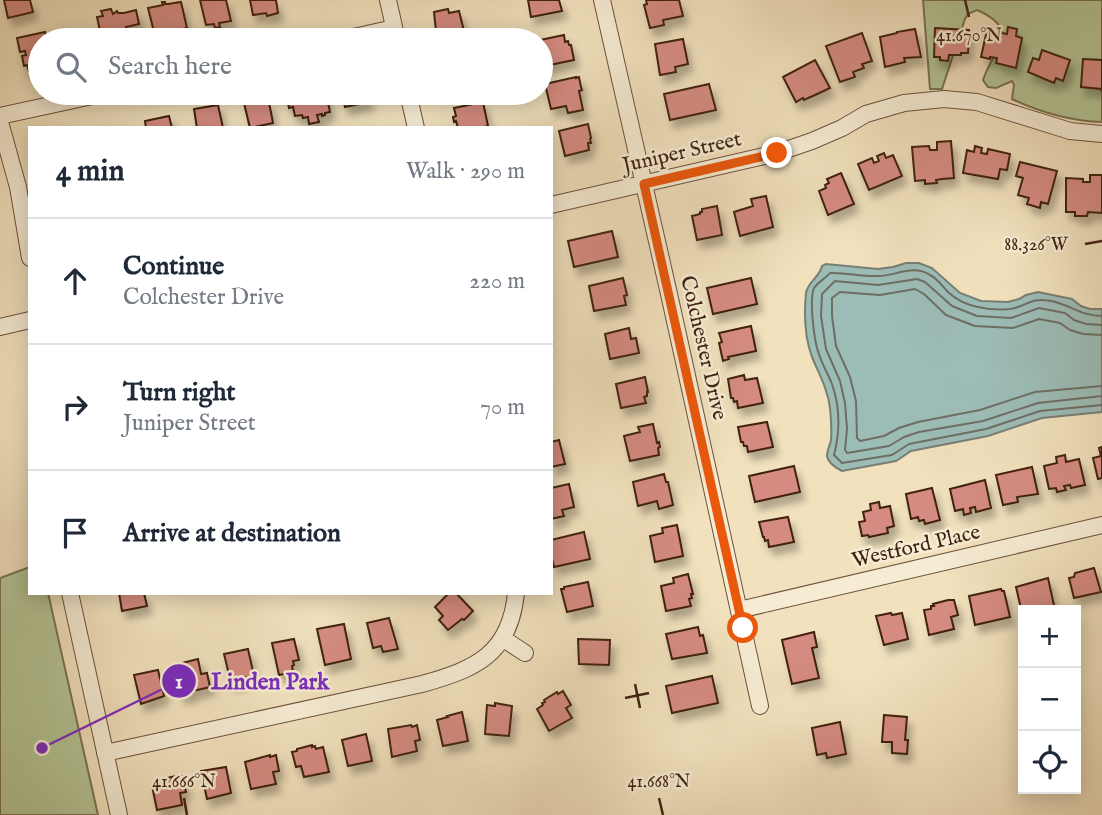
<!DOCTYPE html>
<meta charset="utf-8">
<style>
body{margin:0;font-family:"IM FELL English",serif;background:#f2f2f3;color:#1f2937}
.controls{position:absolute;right:21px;bottom:21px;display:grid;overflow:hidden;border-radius:0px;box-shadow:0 4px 18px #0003}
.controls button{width:63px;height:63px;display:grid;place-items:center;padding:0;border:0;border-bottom:2px solid #e0e1e3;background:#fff;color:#1f2937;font:35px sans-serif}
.stop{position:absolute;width:21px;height:21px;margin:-16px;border:5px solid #ea580c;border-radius:50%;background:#fff}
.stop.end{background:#ea580c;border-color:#fff;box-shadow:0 2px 7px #0008}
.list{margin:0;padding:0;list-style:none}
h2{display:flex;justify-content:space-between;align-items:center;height:91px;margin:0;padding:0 28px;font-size:30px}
h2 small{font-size:23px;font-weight:400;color:#747a83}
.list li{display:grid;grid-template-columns:46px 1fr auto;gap:21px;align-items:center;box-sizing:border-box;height:126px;padding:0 28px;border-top:2px solid #e0e1e3}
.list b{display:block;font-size:26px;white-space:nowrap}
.list p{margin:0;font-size:23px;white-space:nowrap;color:#747a83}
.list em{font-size:23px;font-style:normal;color:#747a83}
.icon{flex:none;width:38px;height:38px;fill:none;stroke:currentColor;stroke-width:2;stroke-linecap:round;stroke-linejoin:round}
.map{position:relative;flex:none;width:1102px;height:815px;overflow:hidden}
.search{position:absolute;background:#fff;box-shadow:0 4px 18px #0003;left:28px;top:28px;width:525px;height:77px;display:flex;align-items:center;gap:18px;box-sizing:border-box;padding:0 24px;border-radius:38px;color:#747a83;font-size:26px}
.panel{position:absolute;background:#fff;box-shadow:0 4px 18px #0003;left:28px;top:126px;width:525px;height:469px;border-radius:0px}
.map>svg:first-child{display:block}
</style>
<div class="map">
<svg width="1102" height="815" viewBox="0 0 1102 815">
<defs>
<filter id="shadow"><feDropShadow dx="4.5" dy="8" stdDeviation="3.5" flood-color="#0004"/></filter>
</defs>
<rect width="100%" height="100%" fill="#f1e1bd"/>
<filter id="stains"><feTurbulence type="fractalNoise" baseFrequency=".00286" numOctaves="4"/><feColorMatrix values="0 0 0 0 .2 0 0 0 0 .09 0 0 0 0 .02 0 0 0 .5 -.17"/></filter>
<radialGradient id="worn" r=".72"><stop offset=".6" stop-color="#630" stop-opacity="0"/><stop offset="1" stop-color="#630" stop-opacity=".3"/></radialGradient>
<path fill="#b4c495" stroke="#7a7253" stroke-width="2" d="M923,0H1102V122C1071,121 1040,112 1012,99L1014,85L1012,81L996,88L988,87L983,80C993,49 1023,30 977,10L968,14L965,19L942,89H930Z
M30,567V593H48L98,815H0V578Z"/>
<path fill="#9cbcb6" stroke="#787e74" stroke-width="2" d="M906,263H919L932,268L960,293L981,301L1008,302L1019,299L1026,295L1038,292L1072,299L1081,306L1090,309H1102V412L1042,418L988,436L911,451L896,461L842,471C836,468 828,463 827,456C827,451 830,445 831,440C832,430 831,419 830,408C828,390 819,374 812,357C805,338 804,313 806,293C808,281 820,277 822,266L826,264L878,269L893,267Z"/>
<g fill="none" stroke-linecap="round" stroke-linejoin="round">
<path stroke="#6e6e64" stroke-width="2" d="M1102,316C1081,316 1071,305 1051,301C1028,297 1029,306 1010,309C1001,310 987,309 978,307C968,305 957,300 949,293C943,287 938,279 930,275C913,264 896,276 878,276C861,277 846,272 830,273C826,278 818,282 814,288C809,299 814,342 819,354C822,364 828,374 832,384C840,407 840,432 834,455L842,463L892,455L909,444L986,429L1040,411L1102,405
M1102,325L1086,324L1074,320L1065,313L1039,308L1011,318L977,316L952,306L925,282L917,279L878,285L835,281L822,294L821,316L826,349L840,381L845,403L847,429L845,450L847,453L889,446L904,437L919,432L983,421L1038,403L1102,396
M1102,335L1083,334L1070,330L1060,323L1039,319L1013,328L975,326L946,315L924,294L915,289L880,295L840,292L832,298V316L836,346L850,377L856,401L857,438L860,441L884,436L899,428L918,422L980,410L1035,392L1102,386"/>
</g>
<path fill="#d58b81" stroke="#412111" stroke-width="2" filter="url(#shadow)" d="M4,0H30L33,12L8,18Z
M200,0H226L231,21L219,23L220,27L215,28L214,24L206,25Z
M250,0H276L278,13L267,16L266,13L253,15Z
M528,0H559L562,11L531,17Z
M646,0H679L683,16L663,20L664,25L650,28L644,5L647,4Z
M162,2H165V4H168L181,2L187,28L173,31L174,36L156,40L148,8L163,5Z
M111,9L113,14L117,11L118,13H124L136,10L139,24L126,27L129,40H102L97,17L103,16L101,11Z
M448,9L449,13L459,11L465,35L437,40L434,12Z
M1008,27L1017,29L1016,36L1022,38L1016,68L996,63L997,58L990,57V59L981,57L987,30L1007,34Z
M935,28L969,30L968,53H961V55H949L948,61L940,60V57H934Z
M915,29L921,57L904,58L905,62L885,67L880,37L897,33V32Z
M45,32L46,38L50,37L51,40H40V68L29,71L27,65L24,66L22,56L26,55L25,51L20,52L17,38Z
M862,33L872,61L862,64L864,68L853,72L855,77L840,82L826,46Z
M564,35L565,42L568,41L569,45H571L574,60L545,66L540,40Z
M683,39L688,64L675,67L676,72L660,75L655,44Z
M1042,50L1070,60L1063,81L1056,78L1054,83L1028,72L1033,58L1039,60Z
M1083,59L1102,60V92L1101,89L1081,87Z
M815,60L830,88L815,95L804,100L803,98L796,102L783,77Z
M576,77V78L579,77L581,87L582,90L579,91L583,110L568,113L566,106L551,109L545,84Z
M709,84L716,110L670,120L664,94Z
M286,93H326L330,112L325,113V115L322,116V114L317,115L319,122L309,124L308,117L303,118L302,115L295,116L293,107L289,108Z
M342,93H367L369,102L345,107Z
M258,96L259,102L262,101V103L269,102L273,123L250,128L243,99Z
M483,102L488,126L480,128H458L456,121L454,122L453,117L456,116L454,108Z
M218,105L223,128H197L194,109Z
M169,116L172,128H146L145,121Z
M588,124L591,138L590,139L591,143H588L589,150L565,156L559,131Z
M951,141L954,178L942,179L936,180L937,183L925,184V180L915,181L912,147L929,146L930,150H937V142Z
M975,146L982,148L981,153L987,154L988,149L1010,154L1007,170L1000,169L998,179L963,173L967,150L974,152Z
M884,153L886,158L893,155L902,176L869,190L858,164L872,158L874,163L879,161L877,156Z
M1020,162L1057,171L1048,204L1041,202L1040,208L1027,204L1029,198L1018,195L1023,178L1016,176Z
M841,173L854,204L828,215L819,191L826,188L825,185L829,183L827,179Z
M1090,175H1102V213L1088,212L1087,216H1075V212H1066V178L1083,179V182H1090Z
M766,196L773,227L740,236L734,212L753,206L751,199Z
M717,206L722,235L697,240L692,216L700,214V212H702V209Z
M612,231L618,257L574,267L568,241Z
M623,278L627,295L624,296L626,305L594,311L589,286Z
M751,278L757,304L713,314L707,288Z
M751,326L756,351L728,357L729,359L723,361L719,343L722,342L719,333Z
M629,328L631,339L636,338L639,353L610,359L605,334Z
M744,375L745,380L757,378L763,403L738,408L737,401L734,402L733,398H731L728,379Z
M645,377L648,392H647V396L644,397L646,403L621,408L616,384Z
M767,422L773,447L748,452L747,446H744L743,442H741L738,427Z
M653,424L657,443L659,442L660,447L658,448L659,455L630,461L624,436L640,432L638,427Z
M559,440L565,464L551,467V442Z
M1102,447V478L1098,479L1093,458L1101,456L1099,448Z
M1065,455L1066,462L1079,459L1085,485L1071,488L1070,485L1064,486L1066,490L1057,492L1056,488L1049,489L1044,466L1057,463L1056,457Z
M794,466L800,492L755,502L749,476Z
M1032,467L1038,494L1017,497L1018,502L1003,505L996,475Z
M664,474L666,482H668L673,505L659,509L657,501L638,506L633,482Z
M985,480L991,508L976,512L975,507L970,508L971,513L964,515L963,509L955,511L950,489Z
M569,484L574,507L562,510L564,516L551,519V488Z
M932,488L940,520L925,524L924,520L919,521L918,517L911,519L906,494Z
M879,502L880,508L890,506L894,526L887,528L888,533L869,537L868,535L862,536L859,522L865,521L863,512L871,510L870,504Z
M788,517L794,542L769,547L768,540L765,541L764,537H763L759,522Z
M677,525L683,556L655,562L650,536L663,533L662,528Z
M584,532L590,559L554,567L551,555V540Z
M1094,568L1101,592L1074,598L1069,578L1074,577L1075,573Z
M688,574L693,594H691L692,598L689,599L691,606L666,611L661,586L674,583L673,578Z
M1048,578L1055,610H1023V617L1016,587Z
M588,582L593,606L567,612L561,589H564V587Z
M1001,589L1002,591H1004L1010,617L975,625L969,596Z
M119,593H144L147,606L122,611Z
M449,593H456L473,611L464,620L462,619L448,630L439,620L443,616L435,607Z
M948,600H954L958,615L951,617L954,629L929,635L924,610L931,609V606H934L933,604Z
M891,613L892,615L902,613L908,639L884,645L876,616Z
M389,618L398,649L383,652L381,646L373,648L367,623Z
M344,624L351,659L325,665L317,629Z
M698,627L700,636L703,635L707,653L672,659L666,634Z
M814,632L817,647L812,648L819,678L792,684L782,640Z
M294,639L299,660L293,661L294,665L292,666L293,672L279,675L272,643Z
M578,639L610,640L609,665L579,664Z
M248,649L254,676L242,678L243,681L231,683L224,654Z
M198,659L201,674L207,673L210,687L193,691V693L181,696L174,665Z
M158,670L164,696L141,704L134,675Z
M712,676L718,703L672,713L666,686Z
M563,691L571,705L566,708L572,718L549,731L537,709L543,705L542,703L545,702L544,700L557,692L558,694Z
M495,703L512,706L509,736L485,734L487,705L495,706Z
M462,712L468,741L443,746L437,720L448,717L447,716Z
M884,715L907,717L905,740H908L907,754L892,753V742H882Z
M840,722L846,754L827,758L826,753L817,755L812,728Z
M411,725L412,727L417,725L420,740L415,741L417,751L392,757L388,729Z
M366,734L372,761L348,766L342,740Z
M312,745V747L315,746L316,749L323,747L329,772L304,777L301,766L296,767L292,752L297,751V749Z
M270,755V757L276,755L279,771L273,772L276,784L251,789L245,762Z
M226,767L231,793L207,799L201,771Z
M176,776H182L186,792L180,793L182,805L157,810L152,786L159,784V781H162V779Z"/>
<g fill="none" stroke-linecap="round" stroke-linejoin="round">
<g stroke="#6d513c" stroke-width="18">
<path id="minor" d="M388,0L397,40
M602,0L669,294L760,706
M340,40L394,28
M408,93L416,128
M0,116L106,93
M0,122L18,187L30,258
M551,205L777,153L812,141L842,128L866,114L904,103L944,99L977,102L1070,131L1102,134
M0,327L30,320
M70,593L119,815
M739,610L1102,525
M502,638L525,653
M105,753L422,684C476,669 510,654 516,593"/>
</g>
<use href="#minor" stroke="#f6ecd4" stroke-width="16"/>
</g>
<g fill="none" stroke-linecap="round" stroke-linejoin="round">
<path stroke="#ea580c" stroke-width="9" d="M743,628L644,184L777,153"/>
</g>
<path fill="none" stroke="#412111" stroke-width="2.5" d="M965,0L969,17M1085,244L1102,241M635,684L640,708M625,698L649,693M184,798L187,815M659,798L663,815"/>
<g text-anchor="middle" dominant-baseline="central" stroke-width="5" stroke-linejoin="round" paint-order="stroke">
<g font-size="21" fill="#412111" stroke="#f6ecd4">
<text transform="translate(682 153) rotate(-13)">Juniper Street</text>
<text transform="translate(703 348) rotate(77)">Colchester Drive</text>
<text transform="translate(916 547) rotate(-13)">Westford Place</text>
</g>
</g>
<g font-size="18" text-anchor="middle" fill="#412111" stroke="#f6ecd4" stroke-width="5" stroke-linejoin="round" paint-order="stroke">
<text x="969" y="41">41.670°N</text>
<text x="1036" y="250">88.326°W</text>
<text x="184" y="787">41.666°N</text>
<text x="659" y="787">41.668°N</text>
</g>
<path fill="none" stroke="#7b2cbf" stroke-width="2.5" d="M42 748L179 681"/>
<g fill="#7b2cbf" stroke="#f6ecd4" stroke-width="2.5">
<circle cx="42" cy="748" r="7"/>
<circle cx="179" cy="681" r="18"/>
</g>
<g font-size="21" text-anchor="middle" font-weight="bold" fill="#fff">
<text x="179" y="688">1</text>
</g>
<g font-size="23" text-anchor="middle" font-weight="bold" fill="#7b2cbf" stroke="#f6ecd4" stroke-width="5" stroke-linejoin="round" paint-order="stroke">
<text x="270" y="689">Linden Park</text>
</g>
<rect width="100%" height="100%" filter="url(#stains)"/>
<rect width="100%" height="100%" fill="url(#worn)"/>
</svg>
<div class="controls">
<button>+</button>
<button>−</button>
<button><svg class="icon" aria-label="locate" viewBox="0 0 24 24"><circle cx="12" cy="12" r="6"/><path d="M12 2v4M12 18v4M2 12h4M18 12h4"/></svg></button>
</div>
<div class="stop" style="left:743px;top:628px"></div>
<div class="stop end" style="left:777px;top:153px"></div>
<div class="search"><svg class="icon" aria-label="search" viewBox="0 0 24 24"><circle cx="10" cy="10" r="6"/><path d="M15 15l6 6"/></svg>Search here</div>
<section class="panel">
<h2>4 min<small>Walk · 290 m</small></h2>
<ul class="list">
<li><svg class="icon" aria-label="ahead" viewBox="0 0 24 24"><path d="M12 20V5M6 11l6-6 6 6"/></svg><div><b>Continue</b><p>Colchester Drive</p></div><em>220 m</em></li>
<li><svg class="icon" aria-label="right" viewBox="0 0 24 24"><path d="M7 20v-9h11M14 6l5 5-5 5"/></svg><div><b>Turn right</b><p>Juniper Street</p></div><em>70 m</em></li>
<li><svg class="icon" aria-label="arrive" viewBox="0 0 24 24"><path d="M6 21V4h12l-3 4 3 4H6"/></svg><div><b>Arrive at destination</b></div></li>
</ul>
</section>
</div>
